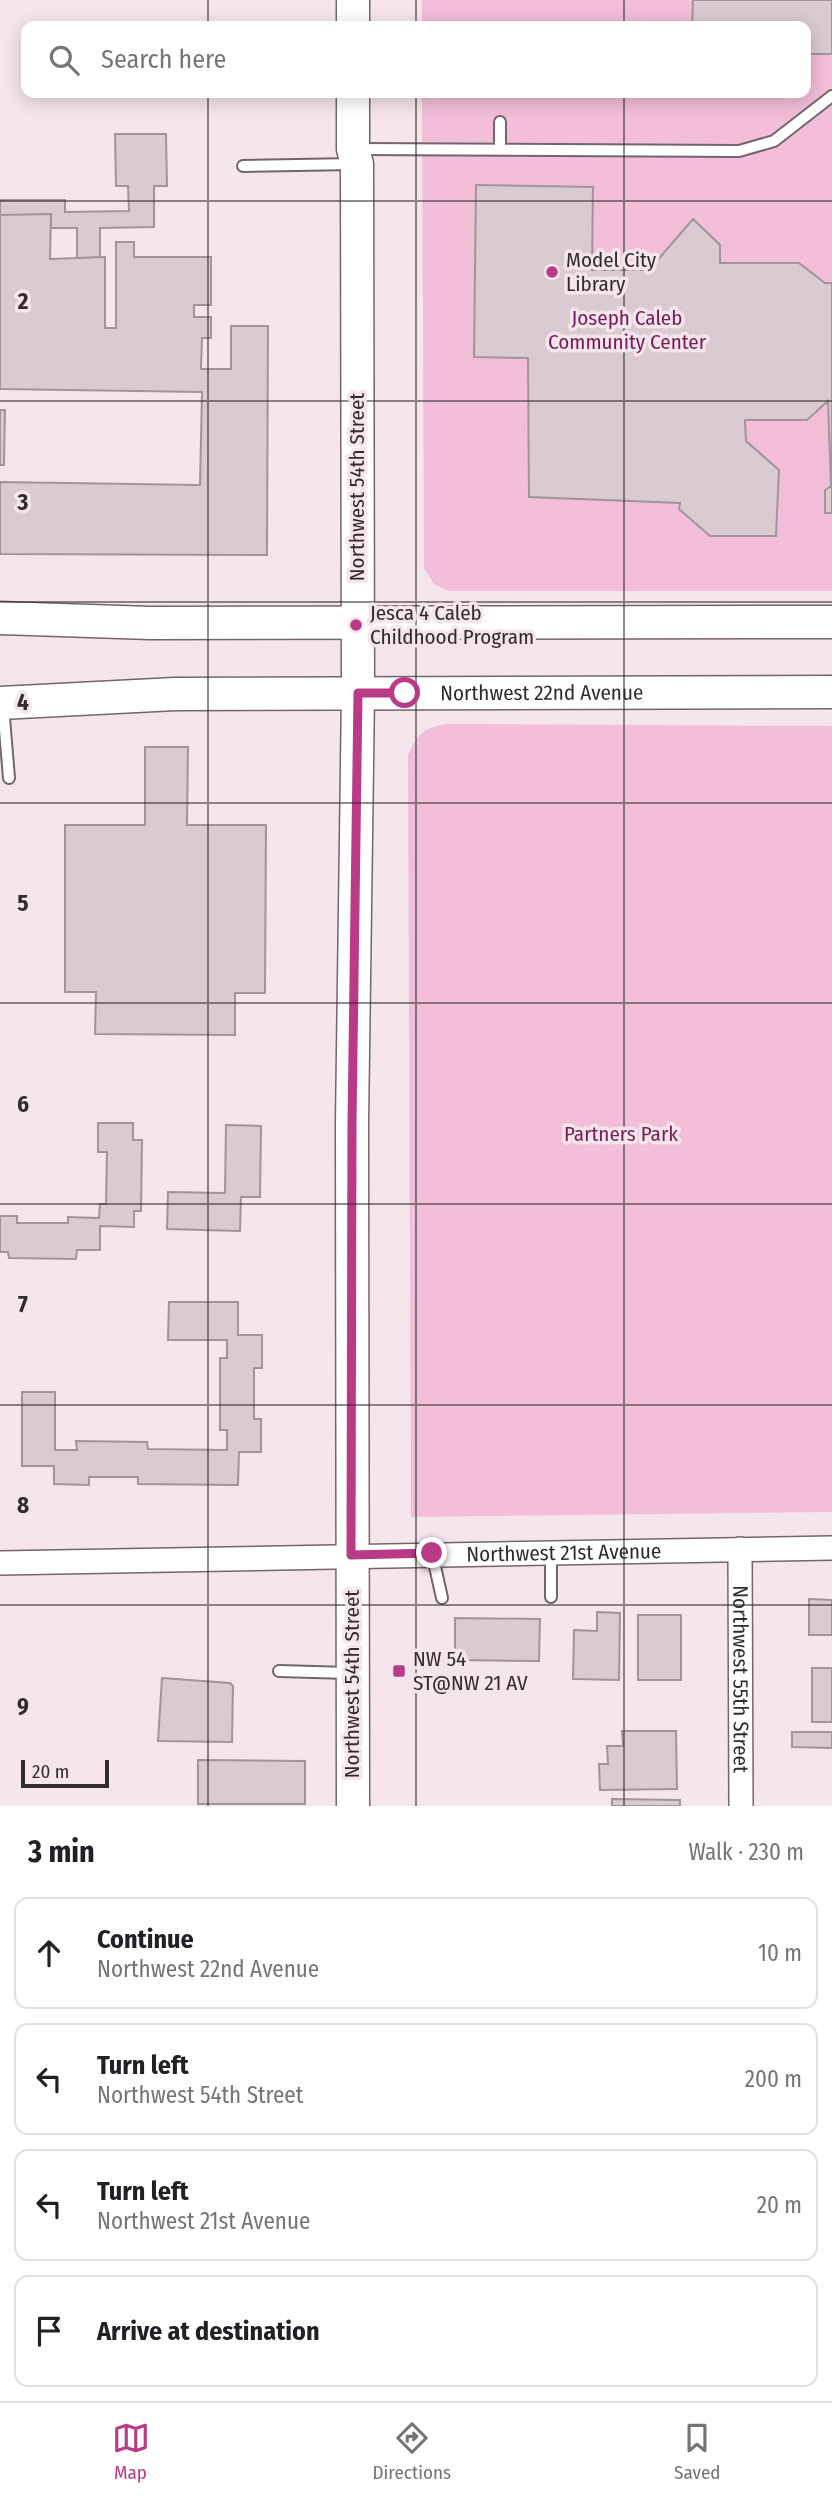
<!DOCTYPE html>
<meta charset="utf-8">
<style>
body{margin:0;font-family:"Fira Sans Condensed",sans-serif;background:#f2f2f2;color:#202124}
.scale{position:absolute;left:21px;bottom:18px;width:88px;box-sizing:border-box;padding-left:7px;border:4px solid #302b2d;border-top:0;font-size:19px;line-height:24px;white-space:nowrap;color:#302b2d;-webkit-text-stroke:5px #f5e6ed;paint-order:stroke}
.stop{position:absolute;width:21px;height:21px;margin:-16px;border:5px solid #b93a86;border-radius:50%;background:#fff}
.stop.end{background:#b93a86;border-color:#fff;box-shadow:0 2px 7px #0008}
.list{margin:0;padding:0;list-style:none}
h2{display:flex;justify-content:space-between;align-items:center;height:91px;margin:0;padding:0 28px;font-size:30px}
h2 small{font-size:23px;font-weight:400;color:#757577}
.list li{display:grid;grid-template-columns:46px 1fr auto;gap:21px;align-items:center;box-sizing:border-box;height:112px;margin:0 14px 14px;padding:0 14px;border:2px solid #e0e0e0;border-radius:14px}
.list b{display:block;font-size:26px;white-space:nowrap}
.list p{margin:0;font-size:23px;white-space:nowrap;color:#757577}
.list em{font-size:23px;font-style:normal;color:#757577}
.icon{flex:none;width:38px;height:38px;fill:none;stroke:currentColor;stroke-width:2;stroke-linecap:round;stroke-linejoin:round}
.map{position:relative;flex:none;width:832px;height:1806px;overflow:hidden}
.search{position:absolute;background:#fff;box-shadow:0 4px 18px #0003;left:21px;right:21px;top:21px;height:77px;display:flex;align-items:center;gap:18px;box-sizing:border-box;padding:0 24px;border-radius:14px;color:#757577;font-size:26px}
.sheet{height:595px;background:#fff}
nav{display:flex;justify-content:space-around;align-items:center;box-sizing:border-box;height:98px;border-top:2px solid #e0e0e0;background:#fff;font-size:19px;color:#757577}
nav a{display:grid;justify-items:center;gap:4px}
nav .on{color:#b93a86}
.map>svg:first-child{display:block}
</style>
<div class="map">
<svg width="832" height="1806" viewBox="0 0 832 1806">
<rect width="100%" height="100%" fill="#f5e6ed"/>
<path fill="#f3bed8" d="M422,0H832V591H449L434,584L424,568L422,93H806V26H422Z
M445,724L832,726V1512L411,1517L408,756C416,735 424,728 445,724Z"/>
<path fill="#d9cbd1" stroke="#a1949a" stroke-width="2" d="M693,0H832V54H806V26H692Z
M115,134H166L167,186H154V227L100,228V257L77,258V228H51V214L0,215V200H65V212L129,211L128,186H116Z
M476,185L593,187L592,270H649L693,219L720,245V263H799L825,283H832V513H825V490L831,486L828,401L807,420H745L746,441L779,470L776,536H710L679,509L680,503L529,497L528,358L474,357Z
M51,214L50,259L105,257V328H116V242H134V257H211V305H194V317H211V338H202L201,369H231V326H268L267,555L0,554V482L200,485L202,392L0,389V215Z
M0,410H5L4,465H0Z
M145,747H188L187,825H266L265,993H235V1035L95,1034L96,992H65V825H145Z
M98,1123H133V1140H142L141,1211H134V1227L100,1226V1250H77L76,1259L9,1258L8,1252H0V1216H17V1223H68V1217L99,1218L100,1204H106L107,1152H98Z
M226,1125L261,1126L260,1197H241L240,1231L167,1229L168,1192L225,1193Z
M169,1302H238V1335H262V1368H254V1419H261V1452H239L238,1485L138,1484V1477H89V1485L54,1484V1466H22V1392H55V1450H77L76,1441L147,1442L148,1449L227,1450V1430H220V1358H227V1340H168Z
M809,1599L832,1600V1635H809Z
M597,1612L620,1613L619,1680L573,1679L574,1630L597,1631Z
M638,1615H681V1680H638Z
M455,1618L540,1619L539,1661L455,1660Z
M812,1668H832V1722H812Z
M162,1678L230,1683L233,1686L232,1742L158,1741Z
M622,1731H676L677,1789L600,1790L599,1764H608L607,1746H623Z
M792,1732H832V1748L792,1747Z
M198,1760L305,1761V1804H198Z
M612,1799L680,1800V1806H612Z"/>
<g fill="none" stroke-linecap="round" stroke-linejoin="round">
<g stroke="#72666c" stroke-width="14">
<path id="service" d="M356,149L739,151L774,141L832,96
M500,150V122
M243,166L354,164
M3,706L9,778
M432,1553L442,1598
M551,1597V1552
M279,1671L349,1673"/>
</g>
<g stroke="#72666c" stroke-width="26">
<g id="minor">
<path id="s1" d="M740,1549L741,1806"/>
<path id="s2" d="M0,1563L832,1548"/>
</g>
</g>
<g stroke="#72666c" stroke-width="35">
<g id="secondary">
<path d="M353,26V0"/>
<path d="M0,618L150,623L832,622"/>
<path id="s3" d="M0,703L175,694L832,692"/>
<path d="M353,1806L352,1123L358,693L357,164L353,149V93"/>
</g>
</g>
<use href="#service" stroke="#fff" stroke-width="10"/>
<use href="#minor" stroke="#fff" stroke-width="23"/>
<use href="#secondary" stroke="#fff" stroke-width="32"/>
</g>
<g fill="none" stroke-linecap="round" stroke-linejoin="round">
<path stroke="#b93a86" stroke-width="9" d="M405,693H358L352,1123L351,1555L432,1553"/>
</g>
<path fill="none" stroke="#302b2d" stroke-width="2" stroke-opacity="0.55" d="M208,0V26M416,0V26M624,0V26M208,93V1806M416,93V1806M624,93V1806M0,201H832M0,401H832M0,602H832M0,803H832M0,1003H832M0,1204H832M0,1405H832M0,1605H832"/>
<g fill="#b93a86" stroke="#f5e6ed" stroke-width="2.5">
<circle cx="552" cy="272" r="7"/>
<circle cx="356" cy="625" r="7"/>
<rect x="392" y="1664" width="14" height="14" rx="3.5"/>
</g>
<g text-anchor="middle" dominant-baseline="central" stroke-width="7" stroke-linejoin="round" paint-order="stroke">
<g font-size="21" fill="#302b2d" stroke="#f5e6ed" text-anchor="start">
<text x="566" y="260">Model City<tspan x="566" dy="24">Library</tspan></text>
<text x="370" y="613">Jesca 4 Caleb<tspan x="370" dy="24">Childhood Program</tspan></text>
<text x="413" y="1659">NW 54<tspan x="413" dy="24">ST@NW 21 AV</tspan></text>
</g>
<g font-size="21" fill="#781b54" stroke="#f5e6ed">
<text x="627" y="318">Joseph Caleb<tspan x="627" dy="24">Community Center</tspan></text>
<text x="621" y="1134">Partners Park</text>
</g>
<g font-size="21" fill="#302b2d" stroke="#f5e6ed">
<text transform="translate(357 487) rotate(-90)">Northwest 54th Street</text>
<text stroke="none"><textPath href="#s3" startOffset="542">Northwest 22nd Avenue</textPath></text>
<text stroke="none"><textPath href="#s2" startOffset="564">Northwest 21st Avenue</textPath></text>
<text stroke="none"><textPath href="#s1" startOffset="130">Northwest 55th Street</textPath></text>
<text transform="translate(352 1684) rotate(-90)">Northwest 54th Street</text>
</g>
</g>
<g font-size="23" text-anchor="middle" font-weight="bold" fill="#302b2d" stroke="#f5e6ed" stroke-width="7" stroke-linejoin="round" paint-order="stroke">
<text x="23" y="309">2</text>
<text x="23" y="510">3</text>
<text x="23" y="710">4</text>
<text x="23" y="911">5</text>
<text x="23" y="1112">6</text>
<text x="23" y="1312">7</text>
<text x="23" y="1513">8</text>
<text x="23" y="1714">9</text>
</g>
</svg>
<div class="scale">20 m</div>
<div class="stop" style="left:405px;top:693px"></div>
<div class="stop end" style="left:432px;top:1553px"></div>
<div class="search"><svg class="icon" aria-label="search" viewBox="0 0 24 24"><circle cx="10" cy="10" r="6"/><path d="M15 15l6 6"/></svg>Search here</div>
</div>
<section class="sheet">
<h2>3 min<small>Walk · 230 m</small></h2>
<ul class="list">
<li><svg class="icon" aria-label="ahead" viewBox="0 0 24 24"><path d="M12 20V5M6 11l6-6 6 6"/></svg><div><b>Continue</b><p>Northwest 22nd Avenue</p></div><em>10 m</em></li>
<li><svg class="icon" aria-label="left" viewBox="0 0 24 24"><path d="M17 20v-9H6M10 6l-5 5 5 5"/></svg><div><b>Turn left</b><p>Northwest 54th Street</p></div><em>200 m</em></li>
<li><svg class="icon" aria-label="left" viewBox="0 0 24 24"><path d="M17 20v-9H6M10 6l-5 5 5 5"/></svg><div><b>Turn left</b><p>Northwest 21st Avenue</p></div><em>20 m</em></li>
<li><svg class="icon" aria-label="arrive" viewBox="0 0 24 24"><path d="M6 21V4h12l-3 4 3 4H6"/></svg><div><b>Arrive at destination</b></div></li>
</ul>
</section>
<nav>
<a class="on"><svg class="icon" aria-label="map" viewBox="0 0 24 24"><path d="M3 6l6-2 6 2 6-2v14l-6 2-6-2-6 2zM9 4v14M15 6v14"/></svg>Map</a>
<a><svg class="icon" aria-label="directions" viewBox="0 0 24 24"><path d="M12 3l9 9-9 9-9-9zM9 14v-3h6M13 9l2 2-2 2"/></svg>Directions</a>
<a><svg class="icon" aria-label="saved" viewBox="0 0 24 24"><path d="M7 4h10v16l-5-4-5 4z"/></svg>Saved</a>
</nav>
